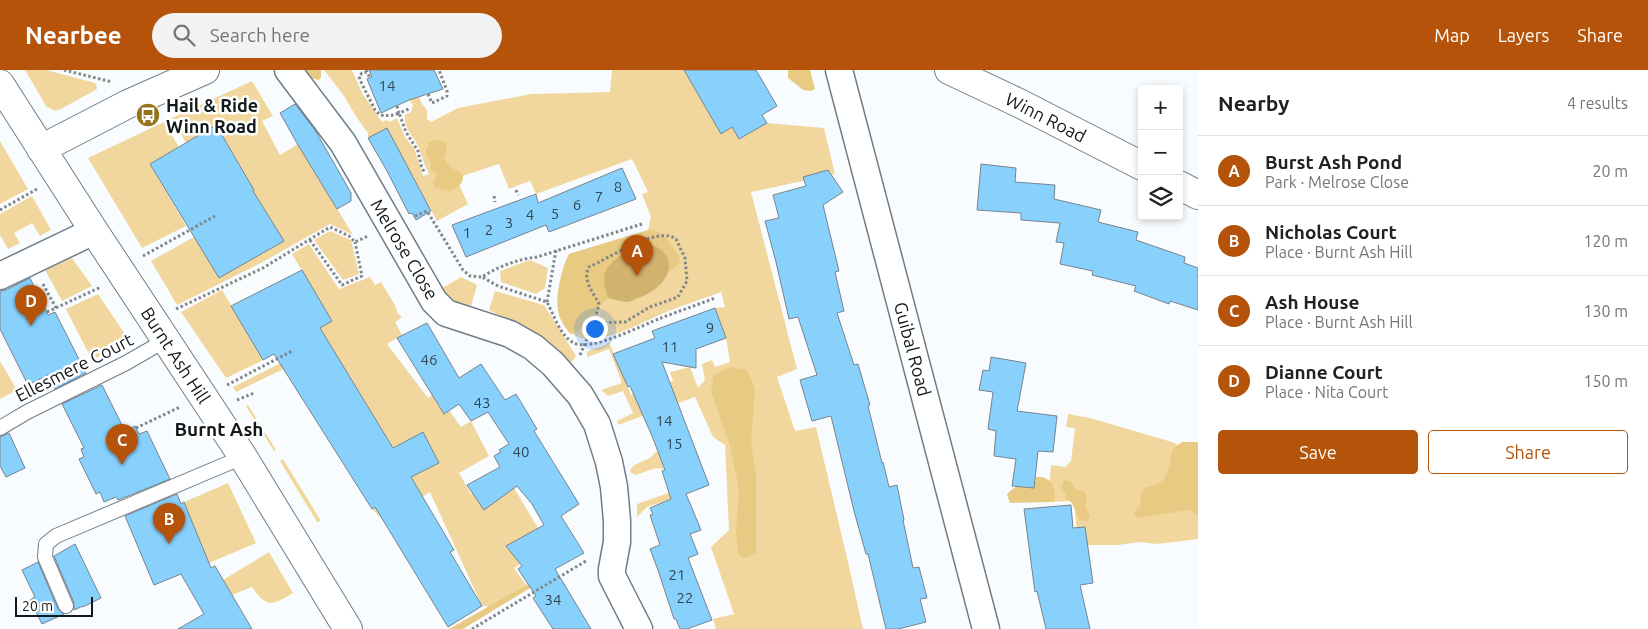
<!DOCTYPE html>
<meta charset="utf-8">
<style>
body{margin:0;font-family:Ubuntu,sans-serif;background:#f2f2f2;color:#202124}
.controls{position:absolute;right:15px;top:15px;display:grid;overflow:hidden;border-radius:5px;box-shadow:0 2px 8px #0003}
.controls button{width:45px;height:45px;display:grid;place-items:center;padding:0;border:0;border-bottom:1px solid #e0e0e0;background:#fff;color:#202124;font:25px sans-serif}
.scale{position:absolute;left:15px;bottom:12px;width:78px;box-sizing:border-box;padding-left:5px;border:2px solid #13181b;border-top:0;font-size:14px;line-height:18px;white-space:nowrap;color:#13181b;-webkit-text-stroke:4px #fff;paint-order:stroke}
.you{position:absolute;left:594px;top:258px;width:18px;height:18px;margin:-12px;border:4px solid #fff;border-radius:50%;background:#1a73e8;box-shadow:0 0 0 8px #1a73e833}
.badge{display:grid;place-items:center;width:32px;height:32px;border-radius:50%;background:#b45309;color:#fff;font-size:16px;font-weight:700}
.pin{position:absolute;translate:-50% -41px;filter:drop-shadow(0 1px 2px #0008)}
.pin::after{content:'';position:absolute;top:26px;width:18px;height:15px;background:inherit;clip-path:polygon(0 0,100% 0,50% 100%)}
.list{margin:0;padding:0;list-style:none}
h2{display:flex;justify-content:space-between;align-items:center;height:65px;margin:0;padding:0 20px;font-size:21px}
h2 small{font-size:16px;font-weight:400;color:#757577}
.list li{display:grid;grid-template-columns:32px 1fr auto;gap:15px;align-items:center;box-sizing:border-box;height:70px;padding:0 20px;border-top:1px solid #e0e0e0}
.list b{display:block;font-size:19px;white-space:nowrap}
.list p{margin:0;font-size:16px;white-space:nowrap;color:#757577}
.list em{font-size:16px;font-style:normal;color:#757577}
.actions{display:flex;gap:10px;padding:15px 20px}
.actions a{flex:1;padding:11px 0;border:1px solid #b45309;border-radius:5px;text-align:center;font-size:18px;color:#b45309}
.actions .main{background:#b45309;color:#fff}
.icon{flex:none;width:28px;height:28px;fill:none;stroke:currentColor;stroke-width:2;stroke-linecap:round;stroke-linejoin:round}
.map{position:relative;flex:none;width:1198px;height:559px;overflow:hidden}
header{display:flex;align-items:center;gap:30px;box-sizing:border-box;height:70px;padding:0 25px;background:#b45309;color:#fff}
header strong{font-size:24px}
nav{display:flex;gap:28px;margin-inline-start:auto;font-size:18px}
.search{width:350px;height:45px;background:#f2f2f2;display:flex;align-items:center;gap:12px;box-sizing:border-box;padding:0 18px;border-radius:28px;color:#757577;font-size:19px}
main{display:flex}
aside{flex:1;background:#fff}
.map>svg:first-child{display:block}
</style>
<header>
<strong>Nearbee</strong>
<div class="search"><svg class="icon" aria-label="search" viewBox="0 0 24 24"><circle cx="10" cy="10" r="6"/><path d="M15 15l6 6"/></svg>Search here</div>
<nav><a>Map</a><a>Layers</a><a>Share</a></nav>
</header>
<main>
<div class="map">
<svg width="1198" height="559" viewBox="0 0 1198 559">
<rect width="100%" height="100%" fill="#f9fcfe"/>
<path fill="#f1d79d" d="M25,0H46L92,12L96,14L97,19L61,39L55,41L46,36Z
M324,0H352L362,23L382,52L386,50L390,52L397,48L405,67L414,78L423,106L429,104C424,95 422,87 419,78C414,65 404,61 405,45L411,42L413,35L409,30L419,27L422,34L427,40V49L431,52L458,38L531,24L610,22L612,0H700L739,69L767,53L824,58L835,104L751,122L797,299L777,307L795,361L816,357L848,492L863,559H716L713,549L734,544L711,477L729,460L725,375L713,367L695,327L618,355L617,351L633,343L623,321L608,326L601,320L622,313L609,279L587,287V282C594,277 604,278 609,272L631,325L673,311L670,302L690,297L698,318L705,310L702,294L712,290L715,297L730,292L726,268L715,238L725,237L721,222C700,230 677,237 657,246C639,255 619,264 600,268C579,273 560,261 560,240C559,220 559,203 569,184L648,160L651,147L642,124L648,122L632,89L536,124L530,111L509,119L499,94L456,108L468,134L437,151L387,59L368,68V63L357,48L344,26Z
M252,11L273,46L262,51L280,85L298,74L353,165L330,154L261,193L177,235L151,191L194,167L213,197L250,122L254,120L216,55L186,73L172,48Z
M164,52L179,77L150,94L186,156L142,178L88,88Z
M0,71L28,119L0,134Z
M32,126L51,160L40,166L32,153L14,163L20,173L8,179L0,165V144Z
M330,161L351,170L359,204L343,210L314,170Z
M309,174L339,219L370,207L375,215L381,212L396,237L397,243L402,247L395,252L402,265L387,274L428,328L432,325L449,340L461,357L471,351L489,386L459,403L471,424L505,403L538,458L535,485L514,498L526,515L493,537L482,536L430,422L384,451L372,439L415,414L331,276L236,322L233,317L295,286L312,262L332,251L292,184Z
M72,188L92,216L62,231L45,200Z
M530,190L548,198L545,218L536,224L501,212L500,201Z
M461,207L477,215L471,236L469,238L446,230L439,220Z
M222,220L263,290L226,308L181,242Z
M495,221L544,235L576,286L569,296L539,266L489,240Z
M98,224L129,270L92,290L66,239Z
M0,291L17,320L0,329Z
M248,335L276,380L274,381L246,336Z
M1068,344L1090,348L1172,372L1188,380L1198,436V469L1157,474L1140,472L1118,475H1085L1078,473L1074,431L1048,432L1051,395L1065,397L1071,391L1075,358L1066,357Z
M655,382H658L664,399L656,398L636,405L631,403L630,400C636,390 651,392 655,382Z
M283,389L321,451L317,452L280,391Z
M228,413L256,473L209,493L184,432Z
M671,422L674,428L647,437L637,447V434Z
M269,482L293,523C273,535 267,539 252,517L232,525L223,510Z"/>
<path fill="#e8ca83" d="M294,0H321V7L319,10L311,8L309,11Z
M788,0H810L815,19L811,21L803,20L788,8Z
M435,70L446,72L447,82L444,88C448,96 455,100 463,104C464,114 458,118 450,121L434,118L433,112L437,104L431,101L430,90L426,87V78L428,76V72Z
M652,159C665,164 672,175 680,187L679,194L669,202V190L663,181L638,176L610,193L603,210L608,228C592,240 593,257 570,264C567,259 563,255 561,250C552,233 561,201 569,184Z
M729,297L747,300L755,319L751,372L756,403V484L744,488L738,484L736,463L739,419L730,376L711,321L714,305Z
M1182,372H1198V445L1188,440L1138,448L1134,445L1135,441L1140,437C1141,406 1151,423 1163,410C1170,402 1170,389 1173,379Z
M1036,407H1043L1052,412C1053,420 1056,422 1054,432L1010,433L1007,425L1010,421L1017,416L1034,418Z
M1065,410L1071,412L1076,420L1085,422L1087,427L1085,437L1090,446L1088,451L1079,450L1072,433L1065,428L1066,425C1062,419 1060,416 1065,410Z
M530,513V518L463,559H449Z"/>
<path fill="#d1b36d" d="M651,175C678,183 672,209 652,221C648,224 643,226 638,228C635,229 631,232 627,232C621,232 614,229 608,228C607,222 603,215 604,209C604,189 634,177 651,175Z"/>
<path fill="#89d1fd" stroke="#76838d" d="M369,0H434L443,19L409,30L381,43L367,9L372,7Z
M684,0H756L777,36L762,45L767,53L739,69L732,57L721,64Z
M295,34L315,60L351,123V131L337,139L298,75L280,43Z
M216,55L254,120L253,121L284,171L219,208L150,94Z
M387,58L431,141L416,150L412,143L409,144L387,101L368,68Z
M981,94L1016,98L1015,112L1055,115L1054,129L1101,140L1098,152L1138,162L1136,170L1185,187L1184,193L1198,198V240L1170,231L1169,234L1134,221L1136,216L1092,205L1093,201L1060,194L1064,173L1056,172L1060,153L1021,150V143L977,140Z
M622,98L636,129L549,162L546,155L466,187L452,155L536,124L538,133Z
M828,100L843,122L823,135L839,201L835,202L844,241L837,243L854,295L858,294L870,335L868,336L882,393L883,392L889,417L897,415L904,450H903L913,498L919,497L927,528L920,529L926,552L898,559H886L868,484H866L854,441L831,346L812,351L800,310L817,305L798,247L789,249L776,192L765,151L779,148L773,125L806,116L803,107Z
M302,200L332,251L320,258L393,378L423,362L439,393L411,407L454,480L450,482L482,536L448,557L375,437L372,439L274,284L263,290L231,236Z
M30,208L48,245L55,242L86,303L55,319L48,305L28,315L0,259V221L6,220Z
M715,238L726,268L696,279V298L662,292L709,415L686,424L701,460L690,464L698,484L688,488L712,550L687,559H680L676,549H674L658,500L650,479L660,475L650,445L653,444L650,438L671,429L662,401L665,400L652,366L630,316L628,317L613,284L655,268L652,261Z
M427,253L459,308L481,294L505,330L516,324L537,359L534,361L579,434L561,446L584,483L555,499L591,559H553L533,528L536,526L518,499L522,496L506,476L544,455L532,434L517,416L484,440L467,415L500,397L494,386L501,382L499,380L509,374L488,342L471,351L459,334L444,344L397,268Z
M991,287L1026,293L1017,341L1057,346L1053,382L1038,381L1034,418L1012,416L1016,389L994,386L996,361L988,359L993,322L979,320L983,300L989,301Z
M102,315L125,361L135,356L139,364L147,361L170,409L118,430L116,427L104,432L100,422L96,424L79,389L84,387L81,379L84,378L62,334Z
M9,363L25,398L6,407L0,396V367Z
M177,424L181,434L184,432L211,498L215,496L252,559H178L204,544L181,504L154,515L125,446Z
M1071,435L1073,458L1085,457L1093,513L1080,515L1090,559H1046L1037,521L1035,522L1024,439Z
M75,474L101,528L83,537V536L74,540V533L54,486Z
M38,492L58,539L64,544L42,554L30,530L35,527L22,500Z"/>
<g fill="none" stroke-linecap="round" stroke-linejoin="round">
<g stroke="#6f7d86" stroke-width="16">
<path id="service" d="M0,358L27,342L126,293L166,270
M66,536L45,487L46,474L56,466L243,387"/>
</g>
<g stroke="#6f7d86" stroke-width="29">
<path id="minor" d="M288,0L343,73L434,231L446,243L510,264L533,277L553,294L580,325L597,354L609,392L614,417L617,451V472L612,499V506L639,559
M839,0L986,559
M0,206L94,161"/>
</g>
<g stroke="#6f7d86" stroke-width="30">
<path id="tertiary" d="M949,0L1021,34L1142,96
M0,14L94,161L243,387L348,559
M41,79L128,34L205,0
M1179,115L1198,125"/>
</g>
<path stroke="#828688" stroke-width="3" stroke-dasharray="2.5 2.5" stroke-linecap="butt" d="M64,0L112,12
M366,0L370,8
M367,2L362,3L359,6L360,10L375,40L380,45C387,46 393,46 399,43L406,62L418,81L421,95L424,102
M428,24L432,33L447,26V21L439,0
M397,36L399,43L409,39
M516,120L518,125
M494,126L495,132
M0,140L37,119
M415,146L427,141L463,200L470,206L482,207
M642,154L537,187C518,189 497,197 482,207L498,216L547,232C554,245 560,266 574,273C590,282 643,255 661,248C679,241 697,235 715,228
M310,170L342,215L362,206L355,172
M143,186L215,146
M43,214L56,238
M547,232L556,180
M176,239L263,198L330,157L349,166L355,172L368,166
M47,242L101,217
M580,285L594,253L625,252L650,237L678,227L687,211L685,188L676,169C657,155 608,189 589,197C582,210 593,222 599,234L594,253
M227,315L292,281
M237,330L254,323
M136,358L180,337
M472,559L586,491"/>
<use href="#service" stroke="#fff" stroke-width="14"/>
<use href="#minor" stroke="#fff" stroke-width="26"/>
<use href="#tertiary" stroke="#fff" stroke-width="28"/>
</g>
<defs>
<g id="bus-disc" transform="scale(1.25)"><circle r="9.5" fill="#94731a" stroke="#fff"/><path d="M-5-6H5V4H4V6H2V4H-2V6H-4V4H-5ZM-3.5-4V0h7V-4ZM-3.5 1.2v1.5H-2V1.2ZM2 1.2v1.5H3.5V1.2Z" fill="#fff"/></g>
</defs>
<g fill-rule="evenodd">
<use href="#bus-disc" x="148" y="45"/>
</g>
<g text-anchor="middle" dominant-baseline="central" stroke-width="5" stroke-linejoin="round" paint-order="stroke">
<g font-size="15" fill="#304654">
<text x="387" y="15">14</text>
<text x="618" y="116">8</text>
<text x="599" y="126">7</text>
<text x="577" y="134">6</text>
<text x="555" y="143">5</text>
<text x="530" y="144">4</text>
<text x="509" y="152">3</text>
<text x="489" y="159">2</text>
<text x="467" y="162">1</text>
<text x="710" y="257">9</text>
<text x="670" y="276">11</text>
<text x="429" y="289">46</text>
<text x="482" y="332">43</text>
<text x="664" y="350">14</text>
<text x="674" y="373">15</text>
<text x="521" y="381">40</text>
<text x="677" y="504">21</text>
<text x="685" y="527">22</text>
<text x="553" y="529">34</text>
</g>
<g font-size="18" font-weight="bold" fill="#13181b" stroke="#fff" text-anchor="start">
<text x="166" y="35">Hail &amp; Ride<tspan x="166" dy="21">Winn Road</tspan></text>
</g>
<g font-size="18" fill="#13181b" stroke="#fff">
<text transform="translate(1046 47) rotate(27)">Winn Road</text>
<text transform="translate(405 179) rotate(59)">Melrose Close</text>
<text transform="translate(913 279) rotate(75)">Guibal Road</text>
<text transform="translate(176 285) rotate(57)">Burnt Ash Hill</text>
<text transform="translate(74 297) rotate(-27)">Ellesmere Court</text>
</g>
<g font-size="19" font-weight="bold" fill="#13181b" stroke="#fff">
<text x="219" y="359">Burnt Ash</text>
</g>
</g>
</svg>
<div class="controls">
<button>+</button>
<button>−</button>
<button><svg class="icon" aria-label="layers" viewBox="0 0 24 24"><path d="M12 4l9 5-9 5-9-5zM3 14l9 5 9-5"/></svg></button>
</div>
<div class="scale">20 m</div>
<div class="you"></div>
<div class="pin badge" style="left:637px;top:206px">A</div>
<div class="pin badge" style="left:169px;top:474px">B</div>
<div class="pin badge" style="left:122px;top:395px">C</div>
<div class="pin badge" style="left:31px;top:256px">D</div>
</div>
<aside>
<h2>Nearby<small>4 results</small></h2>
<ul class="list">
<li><span class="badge">A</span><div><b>Burst Ash Pond</b><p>Park · Melrose Close</p></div><em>20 m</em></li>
<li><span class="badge">B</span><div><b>Nicholas Court</b><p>Place · Burnt Ash Hill</p></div><em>120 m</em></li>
<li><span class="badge">C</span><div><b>Ash House</b><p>Place · Burnt Ash Hill</p></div><em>130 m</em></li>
<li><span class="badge">D</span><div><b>Dianne Court</b><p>Place · Nita Court</p></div><em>150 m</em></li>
</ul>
<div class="actions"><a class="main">Save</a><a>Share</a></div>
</aside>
</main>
